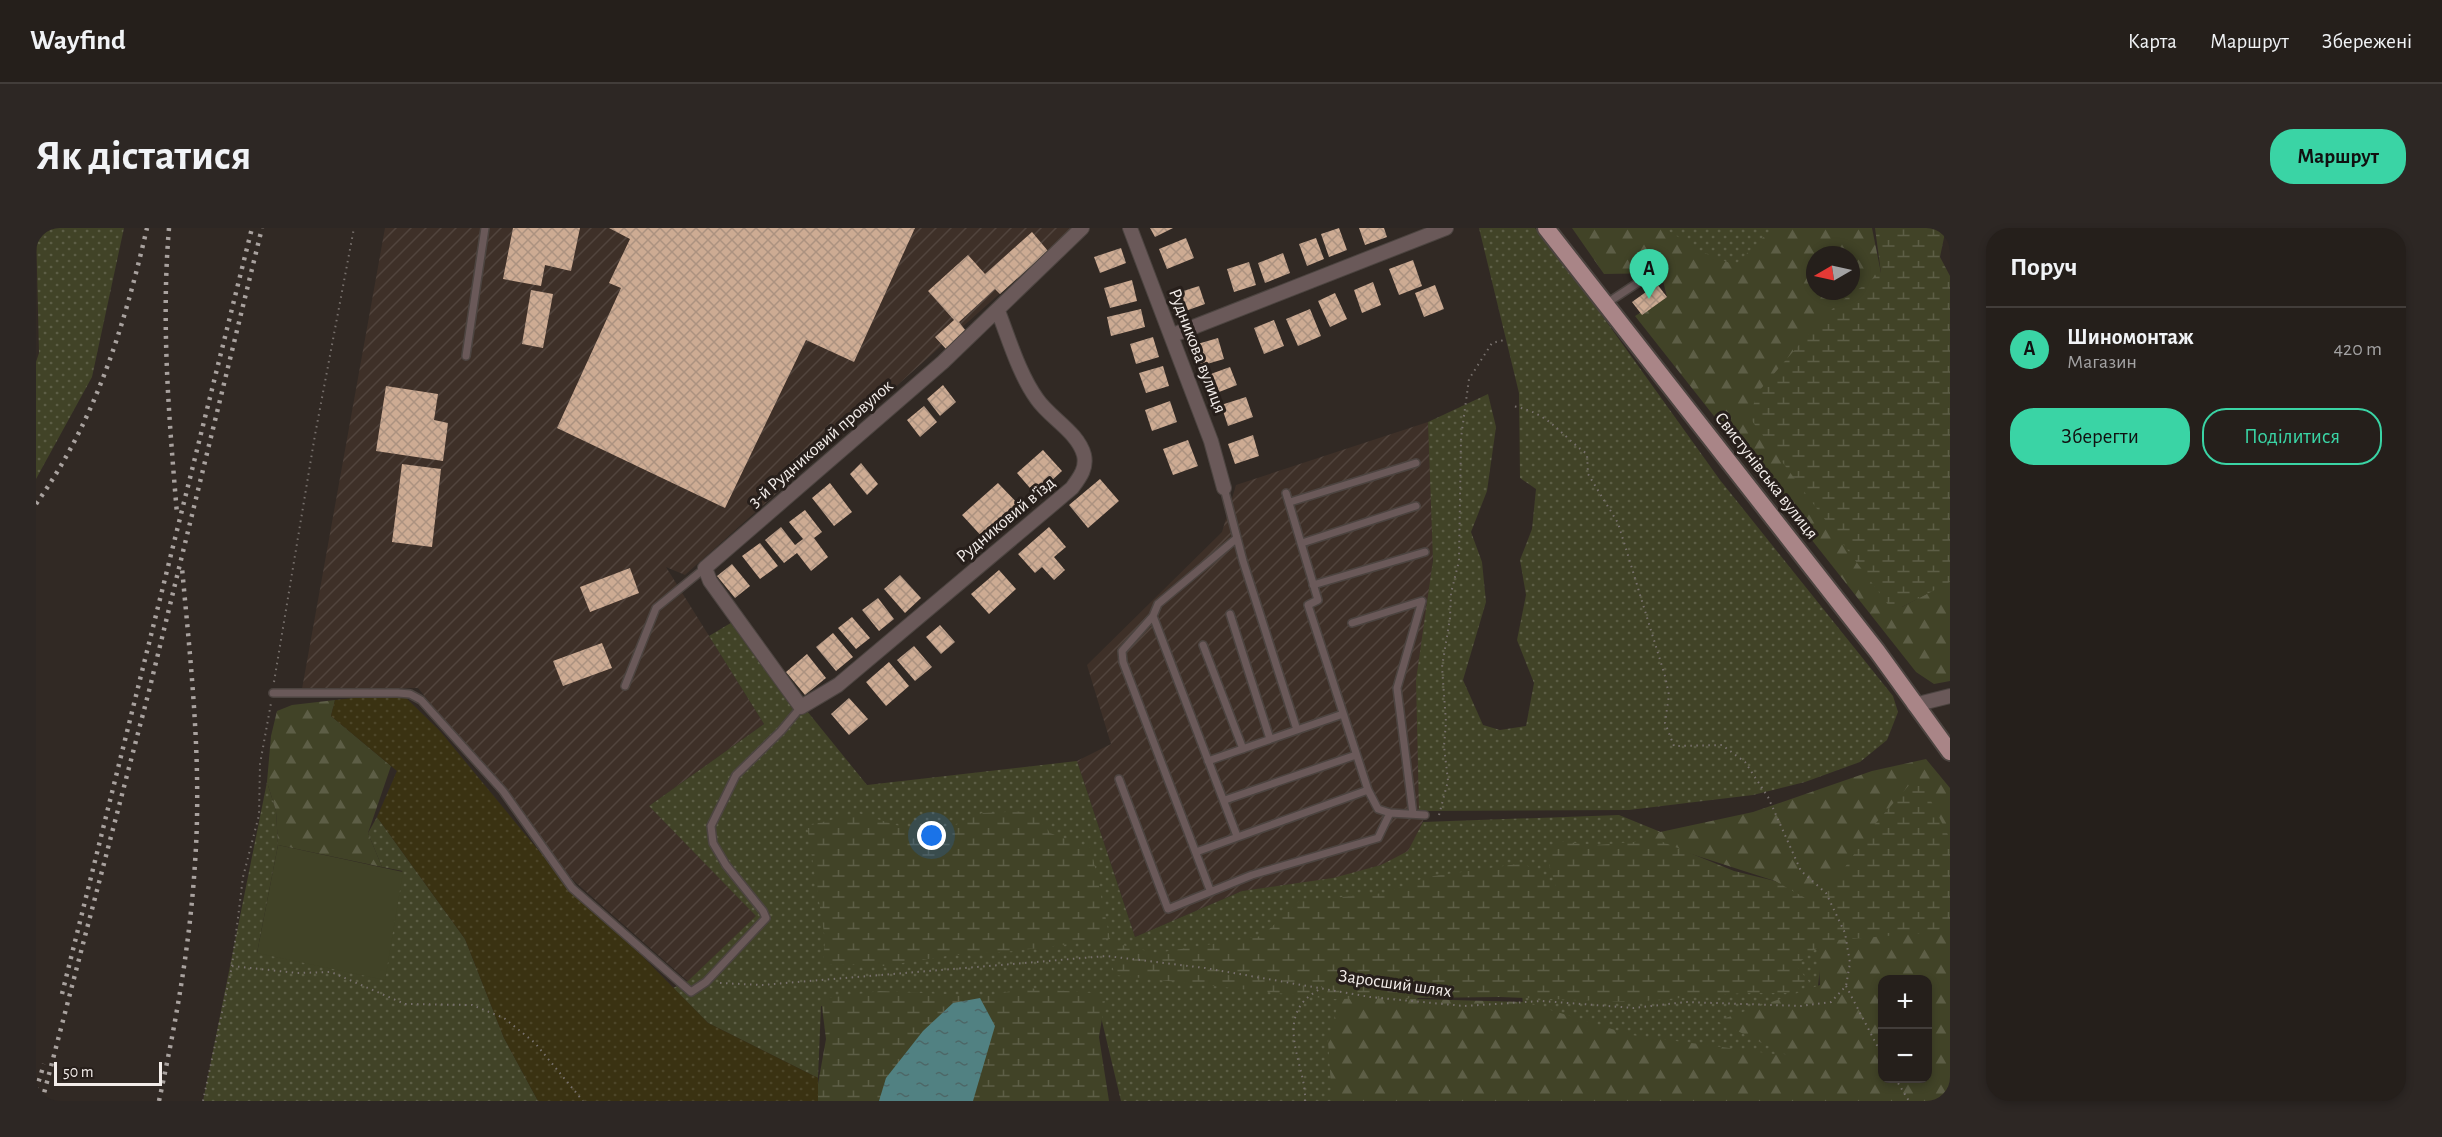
<!DOCTYPE html>
<html lang="uk">
<meta charset="utf-8">
<style>
body{margin:0;font-family:"Alegreya Sans",sans-serif;background:#2d2724;color:#f1f3f6}
.controls{position:absolute;right:18px;bottom:18px;display:grid;overflow:hidden;border-radius:12px;box-shadow:0 3px 9px #0003}
.controls button{width:54px;height:54px;display:grid;place-items:center;padding:0;border:0;border-bottom:2px solid #423d3a;background:#251f1b;color:#f1f3f6;font:30px sans-serif}
.compass{position:absolute;left:1770px;top:18px;width:54px;height:54px;border-radius:50%;background:#251f1b;box-shadow:0 3px 9px #0003;rotate:261deg}
.scale{position:absolute;left:18px;bottom:15px;width:108px;box-sizing:border-box;padding-left:6px;border:3px solid #f3edea;border-top:0;font-size:16px;line-height:21px;white-space:nowrap;color:#f3edea;-webkit-text-stroke:4px #271f1b;paint-order:stroke}
.you{position:absolute;left:896px;top:608px;width:21px;height:21px;margin:-15px;border:4px solid #fff;border-radius:50%;background:#1a73e8;box-shadow:0 0 0 9px #1a73e833}
.badge{display:grid;place-items:center;width:39px;height:39px;border-radius:50%;background:#3ad4a5;color:#111;font-size:20px;font-weight:700}
.pin{position:absolute;translate:-50% -50px;filter:drop-shadow(0 2px 3px #0008)}
.pin::after{content:'';position:absolute;top:32px;width:21px;height:18px;background:inherit;clip-path:polygon(0 0,100% 0,50% 100%)}
.list{margin:0;padding:0;list-style:none}
h2{display:flex;justify-content:space-between;align-items:center;height:78px;margin:0;padding:0 24px;font-size:26px}
h2 small{font-size:20px;font-weight:400;color:#a3a2a3}
.list li{display:grid;grid-template-columns:39px 1fr auto;gap:18px;align-items:center;box-sizing:border-box;height:84px;padding:0 24px;border-top:2px solid #423d3a}
.list b{display:block;font-size:22px;white-space:nowrap}
.list p{margin:0;font-size:20px;white-space:nowrap;color:#a3a2a3}
.list em{font-size:20px;font-style:normal;color:#a3a2a3}
.actions{display:flex;gap:12px;padding:18px 24px}
.actions a{flex:1;padding:14px 0;border:2px solid #3ad4a5;border-radius:24px;text-align:center;font-size:21px;color:#3ad4a5}
.actions .main{background:#3ad4a5;color:#111}
.map{position:relative;flex:none;width:1914px;height:873px;overflow:hidden;border-radius:24px}
header{display:flex;align-items:center;gap:36px;box-sizing:border-box;height:84px;padding:0 30px;background:#251f1b;border-bottom:2px solid #423d3a}
header strong{font-size:28px}
nav{display:flex;gap:33px;margin-inline-start:auto;font-size:21px}
.intro{display:flex;align-items:center;justify-content:space-between;box-sizing:border-box;height:144px;padding:0 36px}
h1{margin:0;font-size:42px}
.button{padding:15px 27px;border-radius:24px;background:#3ad4a5;color:#111;font-size:21px;font-weight:700}
main{display:flex;gap:36px;padding:0 36px}
aside{flex:1;background:#251f1b;border-radius:24px;box-shadow:0 3px 9px #0003}
.map>svg:first-child{display:block}
</style>
<header>
<strong>Wayfind</strong>
<nav><a>Карта</a><a>Маршрут</a><a>Збережені</a></nav>
</header>
<div class="intro"><h1>Як дістатися</h1><a class="button">Маршрут</a></div>
<main>
<div class="map">
<svg width="1914" height="873" viewBox="0 0 1914 873">
<defs>
<pattern id="industrial-furrows" width="10" height="10" patternUnits="userSpaceOnUse" patternTransform="scale(1.5)"><rect width="10" height="10" fill="#3e3028"/><path d="M-1 1l2-2M0 10L10 0M9 11l2-2" fill="none" stroke="#51443d"/></pattern>
<pattern id="grass-dots" width="8" height="8" patternUnits="userSpaceOnUse" patternTransform="scale(1.5)"><rect width="8" height="8" fill="#414327"/><path d="M2 2h.1M6 6h.1" fill="none" stroke="#5d5e46" stroke-width="1.8" stroke-linecap="round"/></pattern>
<pattern id="forest-firs" width="22" height="20" patternUnits="userSpaceOnUse" patternTransform="scale(1.5)"><rect width="22" height="20" fill="#414327"/><path d="M5 1l3.5 6h-7zM16 11l3.5 6h-7z" fill="#5d5e46"/></pattern>
<pattern id="wetland-marsh" width="20" height="14" patternUnits="userSpaceOnUse" patternTransform="scale(1.5)"><rect width="20" height="14" fill="#414327"/><path d="M1 5h8M5 5V1M11 12h8M15 12V8" fill="none" stroke="#5d5e46"/></pattern>
<pattern id="sand-dots" width="8" height="8" patternUnits="userSpaceOnUse" patternTransform="scale(1.5)"><rect width="8" height="8" fill="#3a3212"/><path d="M2 2h.1M6 6h.1" fill="none" stroke="#4d4629" stroke-width="1.8" stroke-linecap="round"/></pattern>
<pattern id="water-ripples" width="26" height="14" patternUnits="userSpaceOnUse" patternTransform="scale(1.5)"><rect width="26" height="14" fill="#518182"/><path d="M2 4q2-2 4 0t4 0M15 11q2-2 4 0t4 0" fill="none" stroke="#4d6767"/></pattern>
<pattern id="building-cross-hatch" width="8" height="8" patternUnits="userSpaceOnUse" patternTransform="scale(1.5)"><rect width="8" height="8" fill="#cdab93"/><path d="M0 0l8 8M0 8l8-8" fill="none" stroke="#ac9280"/></pattern>
</defs>
<rect width="100%" height="100%" fill="#312924"/>
<path fill="url(#industrial-furrows)" d="M349,0H1037L649,347L630,339L728,496L613,578L721,688L656,757L538,653L382,460L266,461Z
M1392,194L1402,257L1392,398L1389,587L1375,628L1302,650L1206,663L1099,709L1041,533L1075,516L1051,437L1186,304L1200,257Z"/>
<path fill="url(#grass-dots)" d="M0,0H88L56,149L0,251V134L3,125Z
M1443,0H1499L1537,47L1684,252L1857,468L1862,484L1851,512L1824,534L1769,554L1717,567L1593,582L1383,583L1380,452L1397,332L1392,194L1452,166L1460,199L1451,263L1435,304L1446,334L1450,374L1427,452L1447,497L1464,502L1490,498L1498,455L1481,412L1490,367L1484,332L1496,301L1500,261L1484,250L1483,165Z
M1618,0H1776L1710,59Z
M698,393L831,557L1041,533L1099,709L1206,663L1297,650L1345,637L1372,623L1387,594L1583,587L1637,609L1333,801L1450,873H1085L1065,789L785,778L782,850L672,795L637,760L652,753L720,688L613,578L728,496L673,408Z
M231,554L240,583L242,617L221,725L367,643L346,639L332,605L341,589L429,711L468,810L502,873H167Z
M1766,678L1791,679L1770,863L1488,794L1486,764L1728,758Z"/>
<path fill="url(#forest-firs)" fill-rule="evenodd" d="M1536,0H1628L1666,24L1699,37L1737,0H1836L1845,45L1866,379L1914,353V453L1898,456L1880,444L1599,88L1631,69L1625,45L1568,46ZM1779,27H1815V63H1779Z
M299,472L295,488L355,538L332,605L346,639L242,617L240,583L231,554L235,508L241,483L256,477Z
M1890,531L1914,560V873H1296L1292,813L1304,769L1489,774L1595,807L1753,828L1681,793L1784,757L1782,721L1784,684L1739,653L1615,613V606L1717,584L1836,543ZM1846,752H1892V850H1846Z"/>
<path fill="url(#wetland-marsh)" d="M1839,0H1910L1904,29L1914,48V354L1866,379L1853,378L1713,189L1722,164L1769,110L1800,77L1845,45Z
M1882,547L1914,611V694L1899,704L1790,713L1760,737L1773,754L1753,765H1708L1595,774L1464,769L1295,771L1078,747L1073,714L1120,725L1226,708L1263,673L1349,665L1391,649L1488,635L1521,662L1511,630L1519,613L1561,617L1622,612L1698,643L1739,653L1773,672L1807,642L1839,596Z
M996,583L1014,605L1055,620L1074,711L979,723L917,727L848,738L787,736L789,711L771,598L822,585L860,597L904,604L946,585Z
M990,760L1070,766L1063,809L1073,873H779L790,811L785,771L844,763L951,768Z"/>
<path fill="url(#sand-dots)" d="M365,465L404,503L503,623L672,795L782,850V873H502L468,810L429,711L341,589L361,543L295,488L299,472Z"/>
<path fill="#414327" d="M242,617L367,644L349,752L221,725Z"/>
<path fill="url(#water-ripples)" d="M944,770L959,798L937,873H843L850,850L887,803L917,775Z"/>
<path fill="url(#building-cross-hatch)" d="M477,0H544L535,43L509,37L505,58L467,51Z
M573,0H879L818,134L770,112L689,280L521,200L585,60L573,55L594,11Z
M1114,0H1137L1119,9Z
M1303,0L1311,22L1293,29L1285,6Z
M1323,0H1348L1351,9L1329,17Z
M996,4L1012,23L964,66L959,61L923,94L930,103L910,121L899,109L918,92L892,63L932,27L949,46Z
M1150,10L1158,30L1131,41L1123,21Z
M1280,10L1288,31L1271,38L1263,16Z
M1085,20L1090,35L1064,45L1058,29Z
M1247,25L1254,45L1229,55L1222,35Z
M1377,32L1386,58L1363,67L1353,41Z
M1213,34L1220,57L1198,64L1191,41Z
M1096,52L1101,73L1074,80L1068,60Z
M1337,54L1345,77L1326,85L1318,62Z
M1621,56L1631,69L1606,87L1596,74Z
M1399,57L1408,81L1388,89L1379,65Z
M1163,58L1169,76L1144,85L1138,66Z
M495,62L517,66L507,120L486,116Z
M1299,65L1311,91L1294,99L1282,73Z
M1105,81L1109,99L1075,108L1071,89Z
M1274,81L1285,108L1262,118L1250,91Z
M1238,92L1248,118L1228,126L1218,100Z
M1117,109L1123,129L1100,136L1094,116Z
M1182,110L1188,131L1164,138L1158,117Z
M1127,138L1133,158L1110,165L1103,145Z
M1194,139L1201,157L1178,166L1172,147Z
M907,157L920,174L904,188L891,171Z
M350,158L402,166L398,192L412,195L407,233L340,223Z
M1210,169L1217,189L1192,198L1185,177Z
M1134,173L1141,194L1116,203L1109,182Z
M888,178L901,194L884,209L871,192Z
M1217,207L1223,228L1199,236L1192,216Z
M1152,212L1162,238L1137,247L1127,221Z
M1007,222L1026,243L1000,267L981,245Z
M825,235L842,256L831,267L814,246Z
M366,236L405,241L396,319L356,314Z
M1064,251L1083,273L1052,300L1033,277Z
M794,255L816,284L798,298L776,270Z
M962,255L985,279L949,312L926,287Z
M769,282L786,304L778,310L792,329L775,343L761,325L748,335L729,312L745,299L759,317L767,311L753,294Z
M1013,299L1030,319L1018,329L1029,342L1018,352L1006,339L999,345L982,326Z
M724,315L742,338L724,351L706,328Z
M696,336L714,358L699,370L681,348Z
M594,340L603,365L554,384L544,359Z
M963,342L980,361L953,386L935,366Z
M864,347L885,370L869,385L848,361Z
M842,370L858,391L843,403L826,382Z
M816,389L834,410L820,421L802,400Z
M904,397L919,414L905,426L890,409Z
M797,405L817,429L800,443L780,419Z
M566,415L576,440L527,458L517,433Z
M878,418L896,439L879,453L861,432Z
M771,426L790,450L769,467L750,444Z
M853,434L873,458L850,478L830,454Z
M813,470L832,491L813,507L795,486Z"/>
<g fill="none" stroke-linecap="round" stroke-linejoin="round">
<g stroke="#4c4440" stroke-width="10">
<path id="service" d="M1571,75L1603,54
M430,128L449,0
M1188,260L1207,333L1261,502
M1250,265L1282,372L1272,377L1332,562L1342,581L1354,585L1389,587
M1254,274L1380,235
M1266,315L1380,278
M1277,357L1389,324
M1194,386L1234,511
M1117,388L1201,608
M1316,395L1386,373L1361,460L1377,586
M1167,417L1207,521
M589,458L620,380L669,340
M237,465H362L374,466L385,472L467,563L536,660L655,764L670,754L730,690L727,683L690,637L677,615L675,598L700,547L745,503L765,479
M1172,533L1307,486
M1083,551L1132,681L1216,647L1342,610L1354,585
M1189,572L1320,527
M1160,624L1332,562
M1174,662L1087,434L1086,423L1117,388L1122,376L1201,310"/>
</g>
<g stroke="#4c4440" stroke-width="16">
<path id="minor" d="M1094,0L1175,213L1188,260
M962,83C973,111 983,146 1001,171C1014,190 1042,204 1048,227C1051,240 1044,249 1036,260L802,457L765,479L674,353L669,340L907,134L1046,0
M1137,107L1410,0
M1878,477L1914,468"/>
</g>
<g stroke="#4c4440" stroke-width="20">
<path id="primary" d="M1510,0L1841,423L1914,524"/>
</g>
<path stroke="#78716d" stroke-width="2" stroke-dasharray="1.5 4.5" stroke-linecap="butt" d="M238,454L279,207L318,0
M1403,587L1412,553L1408,518L1410,494L1406,439L1414,390L1415,365L1423,333L1425,210L1433,151L1456,115L1468,112
M196,738L261,745L295,744L369,776L436,777L468,790L499,815L547,873
M684,755L726,757L1071,728L1169,740L1334,769L1428,778L1506,773L1598,780L1650,774L1765,778L1795,774L1810,758L1814,735L1809,705L1790,665L1765,643L1732,569L1709,534L1686,517L1638,518L1629,495L1633,467L1629,448L1582,295L1552,246L1551,226C1521,204 1515,186 1477,178
M1810,758L1846,827
M1859,850L1873,873
M167,873L196,738L207,649L223,587L224,536L235,475
M1269,873C1271,843 1243,801 1268,773C1272,768 1280,764 1286,759"/>
<use href="#service" stroke="#6a5959" stroke-width="7"/>
<use href="#minor" stroke="#6a5959" stroke-width="14"/>
<use href="#primary" stroke="#a98587" stroke-width="16"/>
<path stroke="#a9a29f" stroke-width="4.5" stroke-dasharray="3 6" stroke-linecap="butt" d="M133,0C125,96 133,190 141,286
M0,276C60,192 88,99 111,0
M26,766L216,0
M0,862L8,836
M6,873L113,463L226,0
M123,873C140,794 154,716 159,635C166,536 155,438 146,340"/>
</g>
<g text-anchor="middle" dominant-baseline="central" stroke-width="6" stroke-linejoin="round" paint-order="stroke">
<g font-size="18" fill="#f3edea" stroke="#271f1b">
<text transform="translate(1161 123) rotate(69)">Рудникова вулиця</text>
<text transform="translate(785 216) rotate(-41)">3-й Рудниковий провулок</text>
<text transform="translate(1730 248) rotate(52)">Свистунівська вулиця</text>
<text transform="translate(970 292) rotate(-40)">Рудниковий в’їзд</text>
<text transform="translate(1359 756) rotate(8)">Заросший шлях</text>
</g>
</g>
</svg>
<div class="controls">
<button>+</button>
<button>−</button>
</div>
<svg class="compass" viewBox="-18 -18 36 36"><path d="M0-13l5 13h-10z" fill="#e53935"/><path d="M0 13l5-13h-10z" fill="#a3a2a3"/></svg>
<div class="scale">50 m</div>
<div class="you"></div>
<div class="pin badge" style="left:1613px;top:71px">A</div>
</div>
<aside>
<h2>Поруч<small></small></h2>
<ul class="list">
<li><span class="badge">A</span><div><b>Шиномонтаж</b><p>Магазин</p></div><em>420 m</em></li>
</ul>
<div class="actions"><a class="main">Зберегти</a><a>Поділитися</a></div>
</aside>
</main>
